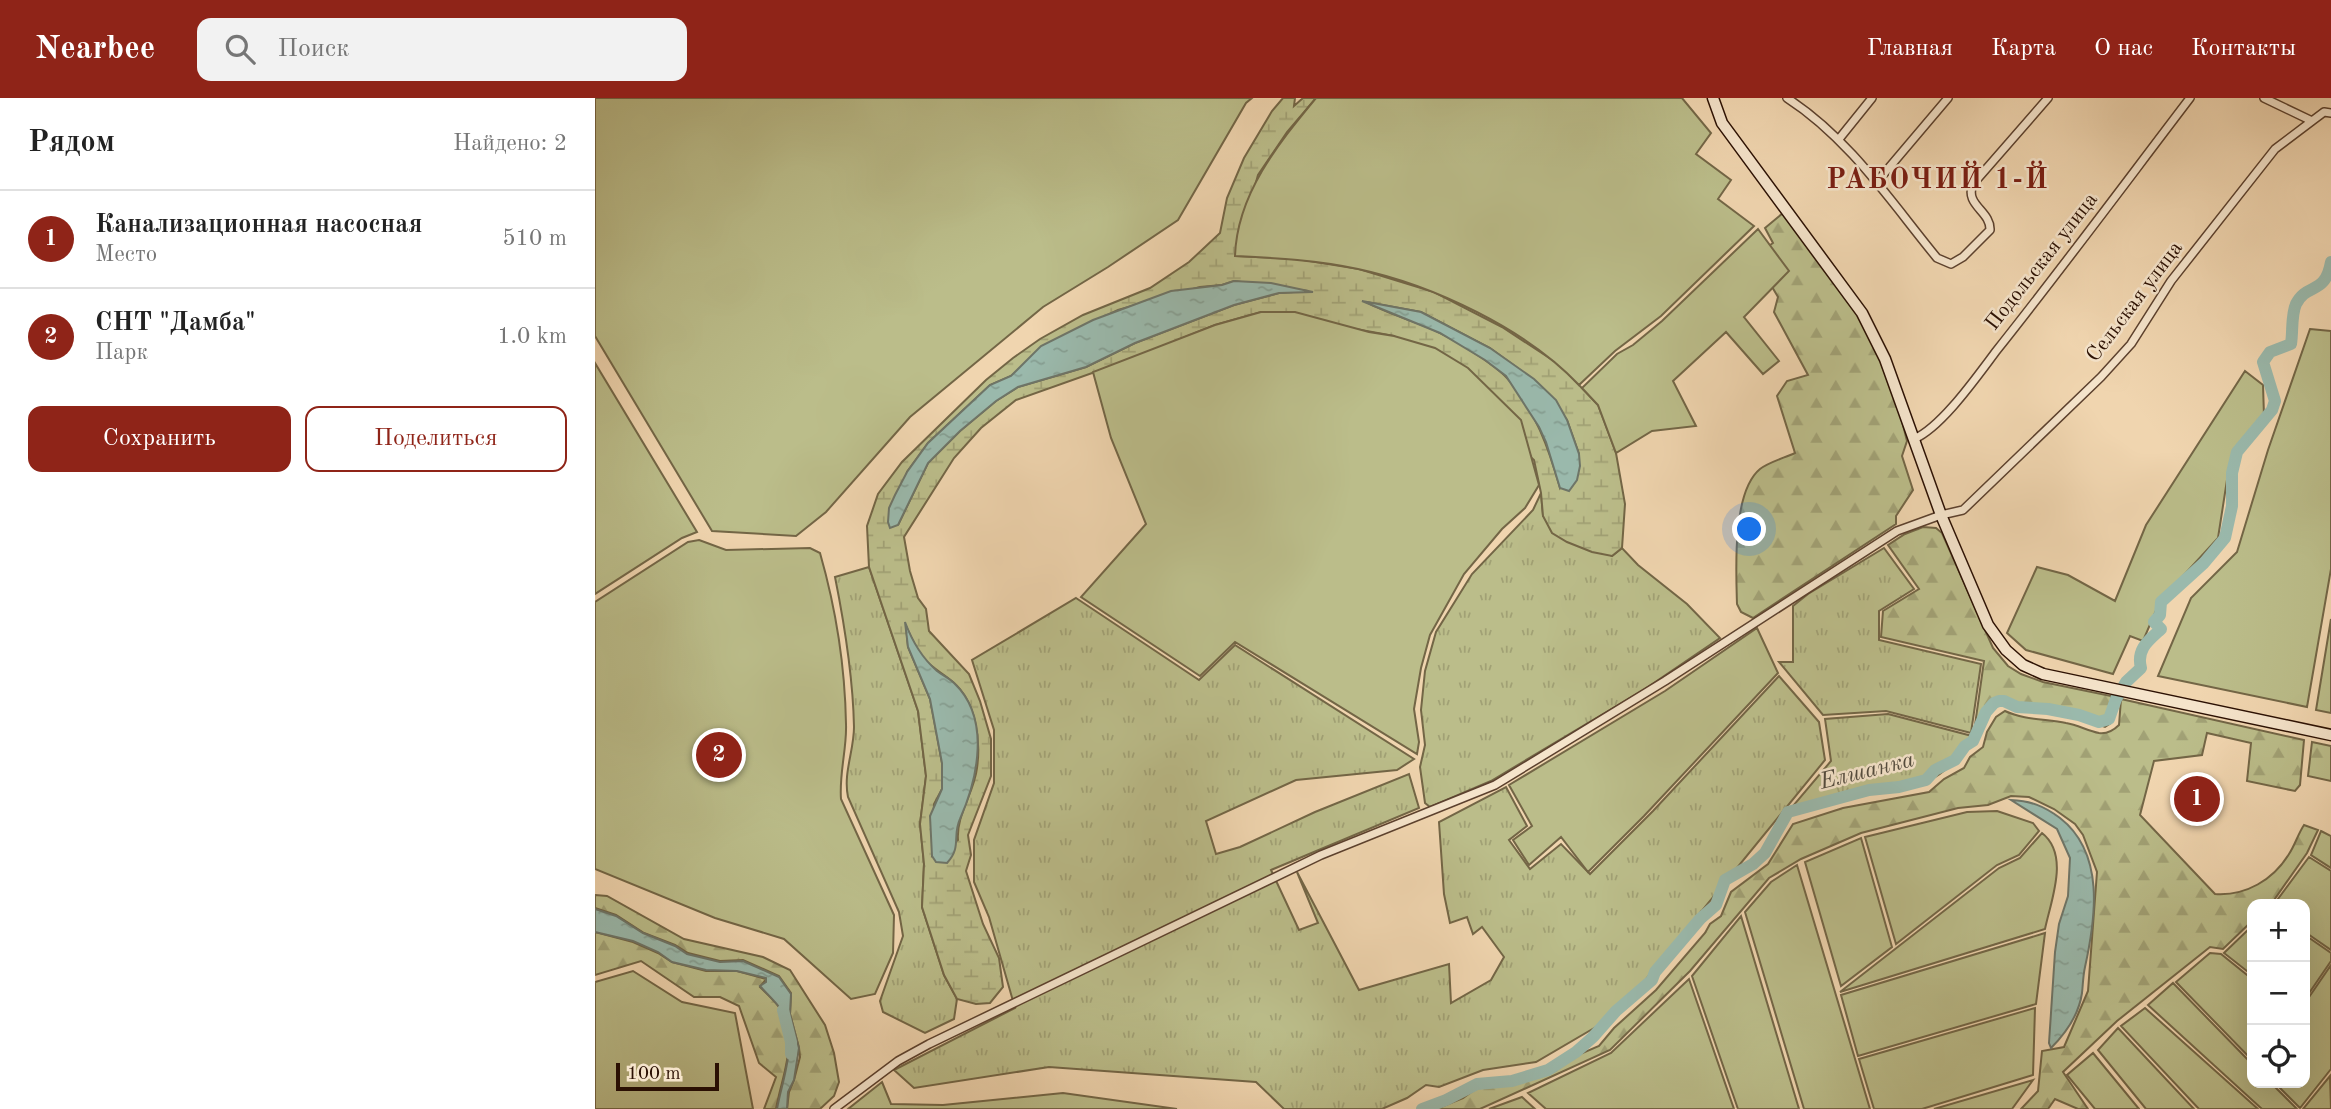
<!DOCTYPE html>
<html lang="ru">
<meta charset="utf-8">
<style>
body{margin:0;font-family:"Old Standard TT",serif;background:#f2f2f2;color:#222}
.controls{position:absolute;right:21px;bottom:21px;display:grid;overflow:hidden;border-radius:14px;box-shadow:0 7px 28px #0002}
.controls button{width:63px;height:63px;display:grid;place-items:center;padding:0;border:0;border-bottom:2px solid #e0e0e0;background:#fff;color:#222;font:35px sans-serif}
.scale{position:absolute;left:21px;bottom:18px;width:103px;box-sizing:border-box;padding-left:7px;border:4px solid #2b1003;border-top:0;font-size:19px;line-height:24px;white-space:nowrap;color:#2b1003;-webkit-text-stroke:5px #f5e4cb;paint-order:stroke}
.you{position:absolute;left:1155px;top:432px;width:24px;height:24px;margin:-18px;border:5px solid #fff;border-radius:50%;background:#1a73e8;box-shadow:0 0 0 10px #1a73e833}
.badge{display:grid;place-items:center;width:46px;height:46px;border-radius:50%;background:#8f2418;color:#fff;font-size:23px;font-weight:700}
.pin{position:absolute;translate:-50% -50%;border:4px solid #fff;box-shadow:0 2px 7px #0006}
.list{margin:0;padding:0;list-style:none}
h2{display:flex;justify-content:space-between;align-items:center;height:91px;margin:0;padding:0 28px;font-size:30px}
h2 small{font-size:23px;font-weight:400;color:#767676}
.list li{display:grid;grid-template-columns:46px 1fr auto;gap:21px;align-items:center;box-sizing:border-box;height:98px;padding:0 28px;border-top:2px solid #e0e0e0}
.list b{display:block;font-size:26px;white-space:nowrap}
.list p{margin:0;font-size:23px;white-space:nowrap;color:#767676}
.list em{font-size:23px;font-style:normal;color:#767676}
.actions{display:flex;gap:14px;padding:21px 28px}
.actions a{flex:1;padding:16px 0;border:2px solid #8f2418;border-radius:14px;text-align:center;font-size:24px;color:#8f2418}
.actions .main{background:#8f2418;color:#fff}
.icon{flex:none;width:38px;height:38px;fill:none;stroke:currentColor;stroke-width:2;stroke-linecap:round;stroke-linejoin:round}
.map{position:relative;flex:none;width:1736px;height:1011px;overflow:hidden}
header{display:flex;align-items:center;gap:42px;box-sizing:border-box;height:98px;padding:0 35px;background:#8f2418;color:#fff}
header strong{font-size:33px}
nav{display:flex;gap:38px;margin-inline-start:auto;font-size:24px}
.search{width:490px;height:63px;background:#f2f2f2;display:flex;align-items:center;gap:18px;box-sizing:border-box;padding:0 24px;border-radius:14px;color:#767676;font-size:26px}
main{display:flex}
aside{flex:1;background:#fff}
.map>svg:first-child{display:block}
</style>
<header>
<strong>Nearbee</strong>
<div class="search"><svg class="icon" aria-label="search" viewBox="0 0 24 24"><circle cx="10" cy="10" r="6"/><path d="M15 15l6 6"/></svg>Поиск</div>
<nav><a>Главная</a><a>Карта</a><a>О нас</a><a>Контакты</a></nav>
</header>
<main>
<aside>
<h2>Рядом<small>Найдено: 2</small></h2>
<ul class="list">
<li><span class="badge">1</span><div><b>Канализационная насосная</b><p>Место</p></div><em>510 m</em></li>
<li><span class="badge">2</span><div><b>СНТ &quot;Дамба&quot;</b><p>Парк</p></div><em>1.0 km</em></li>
</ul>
<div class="actions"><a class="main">Сохранить</a><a>Поделиться</a></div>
</aside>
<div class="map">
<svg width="1736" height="1011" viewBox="0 0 1736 1011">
<defs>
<pattern id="grass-tufts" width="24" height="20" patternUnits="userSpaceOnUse" patternTransform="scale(1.75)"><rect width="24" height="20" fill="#bbbd8a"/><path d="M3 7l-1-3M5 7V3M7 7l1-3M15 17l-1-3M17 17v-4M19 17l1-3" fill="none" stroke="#a1a175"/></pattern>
<pattern id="forest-firs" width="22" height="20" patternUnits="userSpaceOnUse" patternTransform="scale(1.75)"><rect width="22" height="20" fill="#bbbd8a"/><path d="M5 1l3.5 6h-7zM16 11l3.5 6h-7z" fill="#a1a175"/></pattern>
<pattern id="wetland-marsh" width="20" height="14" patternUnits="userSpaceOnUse" patternTransform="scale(1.75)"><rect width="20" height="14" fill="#bbbd8a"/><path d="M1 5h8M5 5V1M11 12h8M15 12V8" fill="none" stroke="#a1a175"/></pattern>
<pattern id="water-ripples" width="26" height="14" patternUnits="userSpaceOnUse" patternTransform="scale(1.75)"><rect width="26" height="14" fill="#9ab9ac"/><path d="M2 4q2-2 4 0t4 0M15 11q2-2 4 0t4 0" fill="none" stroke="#859e92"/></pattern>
</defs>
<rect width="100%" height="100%" fill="#f0d5af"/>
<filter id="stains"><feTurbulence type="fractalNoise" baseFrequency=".00286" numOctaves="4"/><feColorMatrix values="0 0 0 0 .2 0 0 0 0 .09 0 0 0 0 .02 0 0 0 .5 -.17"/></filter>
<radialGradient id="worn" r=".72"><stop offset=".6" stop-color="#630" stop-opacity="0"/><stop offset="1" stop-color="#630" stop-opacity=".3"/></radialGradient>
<path fill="url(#grass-tufts)" stroke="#736646" stroke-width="2" d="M946,395L948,418L1017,458L1027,450L1043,467L1092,506L1125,540L1050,591L896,683L835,709L830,705L825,669L830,647L826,612L830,573L841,534L877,476L938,412Z
M1289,450L1319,491L1284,513V542L1386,566L1376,635L1291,613L1228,617L1184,564H1198V508L1213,496Z
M274,469L323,613L331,678L325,726L329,766L327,809L349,877L362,901L359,921L330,935L288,914L285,903L308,838L304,814L253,699C248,675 259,653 259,629C258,578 250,529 240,479Z
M481,500L604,582L640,547L819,661L802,672L701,682L611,723L621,756L645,749L720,714L814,676L824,710L676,772L704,832L723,825L702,774L764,892L854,866L856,905L896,882L909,859L887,829L878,836L872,819L855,825L849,796L844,724L911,689L932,728L914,742L935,771L966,746L995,776L1058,713L1184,578L1224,624L1230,662L1035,901L1006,926L941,964L888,972L844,989L831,987L812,1000L787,1011H689L661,984L454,969L319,990L299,972L420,910L394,819L379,784V742L399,685V632L377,562Z
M1293,616L1377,638L1382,642C1355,670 1330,695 1288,693L1192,715L1236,663L1230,621Z"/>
<path fill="url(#forest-firs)" stroke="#736646" stroke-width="2" d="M1188,115L1260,213L1282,254L1306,319L1312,343L1307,358L1318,392L1301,418V426L1158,520L1146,514L1142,506C1141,472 1137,394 1165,371C1174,364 1189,360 1200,355L1182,298L1192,283L1213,277L1179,214L1183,199L1163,165L1165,154L1178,145L1170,130Z
M1328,429L1341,430L1347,435L1398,550L1413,568L1426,576L1448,584L1516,598V625L1510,629L1491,622L1460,615L1425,612L1415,607L1404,606L1392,619L1382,638L1379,634L1389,563L1286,539L1288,513L1324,491L1293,447L1310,436Z
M1526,601L1709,642L1705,687L1700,693L1652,683L1656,645L1612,635L1607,657L1559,663L1545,717L1620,796C1651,798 1678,782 1694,756C1700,747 1703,736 1709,727L1723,732L1712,755L1679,802L1674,806H1657V823L1628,851L1615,849L1522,923L1468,974L1493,1011H1483L1460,1001L1453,1011H1426L1443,993L1447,953L1469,949L1493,893L1502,774L1488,737L1480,726L1459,711L1434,699L1416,698L1393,707L1363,710L1266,735L1206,761L1174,780L1095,873L1015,952L885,1011H841L868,1000L883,989L894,986L921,984L960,973L978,959L1004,948L1019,930L1061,892L1110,835L1115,826L1126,818L1136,794L1173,766L1198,726L1248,710L1334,694L1349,681L1369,670L1375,659L1388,649L1392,634L1401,619L1410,613C1429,622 1451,621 1471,625C1483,627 1493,633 1504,635C1512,636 1519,632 1524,627Z
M1717,644L1736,648V683L1713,678Z
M0,797L12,798L89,841L168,859L195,872L230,927L239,955L244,984L239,998L225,1011H192L194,994L199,982L205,959L204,950L195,916L196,895L184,878L148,862L125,863L93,855L80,847L49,835L21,817L0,810Z
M0,834L38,844L63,855L77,864L111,873H142L171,881L165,889C171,895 179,902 184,909C205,941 187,977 181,1011H169L181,979L164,965L144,908L125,899H99L46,863L0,877Z"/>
<path fill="url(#wetland-marsh)" stroke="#736646" stroke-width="2" fill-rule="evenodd" d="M688,0H700L699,8L708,0H721L692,34L663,77L641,158L702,161L764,171L839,194L907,229L965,267L1003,307L1021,355L1030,406L1027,450L1017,458L997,454L972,444L957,435L948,418L946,395L939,362L799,238L666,214L620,227L531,263L421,302L386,330L359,360L309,439L315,473L323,500L331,511L334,533L374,576L385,603L396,641V678L373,737L376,757L371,773L388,826L404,860L408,889L395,905L381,906L362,901L349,877L327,809L329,766L325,726L331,678L323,613L274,469L272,428L283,396L307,364L391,282L418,260L445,241L488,217L555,190L594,164L625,135L632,100L649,60L677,13ZM639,183L713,193L684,195L639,207L540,245L491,269L423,289L401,303L365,333L333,365L303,427L312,374L333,345L395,287L416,278L458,243L523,212L605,189L627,187ZM771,204L826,214L895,250L939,282L972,322L984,356L965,390C954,351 940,311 912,280C899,266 863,244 845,235C822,223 794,217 771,204ZM311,528C316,539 321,551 329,561C337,570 349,576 358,584C381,604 386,641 382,670C379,695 361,717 363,742L337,758L339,706L347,691V665L335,601L313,549Z"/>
<path fill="#bbbd8a" stroke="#736646" stroke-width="2" d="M0,0H657L651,5L583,122L513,169L448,209L315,319L231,414L201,438L117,433L0,238Z
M721,0H1087L1116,35L1101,56L1136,82L1123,101L1159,128L1066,218L1020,253L984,287C931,231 838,187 763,171C723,162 681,160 640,158C642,96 683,46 721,0Z
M1163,131L1194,173L1149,219L1184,263L1168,276L1131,234L1078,283L1101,328L1057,333L1021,355L1003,307L987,290L1022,256L1038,247L1067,223Z
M666,214H700L774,234L799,238L840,250L873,270L926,322L944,387L930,410L907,431L869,476L835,537L826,570L819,611L824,644L822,656L640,544L605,578L486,499L551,426L516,340L498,274L620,227Z
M1715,231L1736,233V471L1712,609L1563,578L1596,500L1642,454L1673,352Z
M0,265L102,434L87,440L0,496Z
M1650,273L1668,287L1669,318L1639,356L1634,369L1623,440L1565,503L1548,543L1535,538L1518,576L1431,552L1412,535L1442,469L1473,477L1520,503L1551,427Z
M104,442L131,452L215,450L225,455C241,511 250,567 251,626C252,651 244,675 246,701L299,817L298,855L280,896L256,901L189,841L120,820L0,771V504L93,444Z
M1736,521V615L1721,612Z
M1162,530L1183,575L1049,718L993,774L966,739L934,767L918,742L937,728L914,687L1070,593Z
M1402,713L1438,725L1444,733L1424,757L1402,767L1301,846L1270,739L1372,714Z
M1726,733L1736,738V770L1716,757Z
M1447,735C1475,757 1456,802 1450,831L1245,894L1404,770L1425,760Z
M1266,740L1297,849L1246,888L1210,764Z
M1714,759L1736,773V852L1710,834V806L1680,805Z
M1202,767L1275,1011H1209L1150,814L1176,784Z
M1146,818L1204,1011H1143L1097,878Z
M1657,828V877L1629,855Z
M1450,835L1441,906L1263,958L1246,897Z
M1710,837L1736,855V863L1710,901Z
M1615,855L1626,856L1657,881V962L1581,884Z
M1736,867V971L1705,1010L1680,985H1710V905Z
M38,873L87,904L140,915L158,1011H0V884Z
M1094,881L1139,1011H951L933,995L1016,955Z
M1578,885L1657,966V985H1676L1702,1011H1667L1553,907Z
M1440,910L1438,977L1327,1011H1279L1264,961Z
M1550,910L1663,1011H1604L1526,928Z
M1523,930L1599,1011H1551L1503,952Z
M1498,955L1544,1011H1545H1500L1472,977Z
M1735,978L1736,1011H1708Z
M1438,982L1417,1011H1339Z
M287,984L296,1006L348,1007L468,995L582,1011H253Z
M927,999L940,1011H894Z"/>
<path fill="url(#water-ripples)" stroke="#6e7568" stroke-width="2" d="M639,183L676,185L718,194L684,195L639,207L540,245L491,269L423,289L401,303L365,333L333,365L303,427L295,430L293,424L294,410L300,397L312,374L333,345L395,287L416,278L446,248L498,222L576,193L627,187Z
M767,203L826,214L895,250L939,281L961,302L972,322L984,356L985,368L982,382L974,393L965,390L951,344L944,329L911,278L890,262L845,235Z
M310,524C317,543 326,559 342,573C347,577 354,580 359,585C396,620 383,680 365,721C357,738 367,749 352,765L341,764L337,758L335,718L347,691V665L335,601L313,549Z
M1416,702C1436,703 1449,708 1465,720C1510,755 1501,819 1490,869C1488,878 1488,886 1487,895C1484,916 1470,936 1456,950L1454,945L1460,854L1464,826L1473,798L1475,760L1462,731Z
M0,811L21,818L48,835L80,848L92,856L125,864L148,863L184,879L196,896L195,916L204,950L199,982L193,994L192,1011H182C188,977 205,941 184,909C179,902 171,895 165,888L171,884V880L142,873L111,872L77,864L63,854L38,843L0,834Z"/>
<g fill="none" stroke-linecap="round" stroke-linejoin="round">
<path stroke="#9ab9ac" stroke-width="12" d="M188,912L196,944V956
M827,1011L851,1002L882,986L917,983L953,972L981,954L998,939L1021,913L1057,882L1060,874L1105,821L1121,807L1130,782L1158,766L1170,755L1193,714L1274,692L1304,689L1331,682L1340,672L1360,662L1370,648L1378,643L1391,614L1399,605L1404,603H1409L1422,609L1453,611L1484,617L1504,624L1514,621L1521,601L1531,584L1546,570C1541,551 1554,542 1566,531L1559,524L1565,517L1566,504L1609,465L1630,440L1637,408V375L1642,354L1677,312L1680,303L1668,264L1675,254L1696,246C1698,234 1696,217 1701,206C1712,184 1730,198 1736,164"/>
<g stroke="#5c412e" stroke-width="10">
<path id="minor" d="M1192,0C1254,40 1296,104 1342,160L1356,166L1368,159L1395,132C1396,113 1369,107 1378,86L1453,0
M1669,0L1717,23L1729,14L1736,15
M1244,41L1277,0
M1281,85L1353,0
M1319,341C1347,329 1383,277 1402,252C1468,169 1531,84 1595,0
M239,1011L303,963L334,946L726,757L900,687L1070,583L1302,433L1346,417L1368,412L1506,279L1536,246L1576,183L1680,51L1717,23"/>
</g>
<g stroke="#2b1003" stroke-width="13">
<path id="secondary" d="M1118,0L1127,25L1267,215L1290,261L1346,417L1393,527L1411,552L1428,567L1448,576L1736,637"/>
</g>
<use href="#minor" stroke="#f5e4cb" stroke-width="7"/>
<use href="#secondary" stroke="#f5e4cb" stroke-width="10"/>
</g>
<g text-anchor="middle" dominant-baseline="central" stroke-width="5" stroke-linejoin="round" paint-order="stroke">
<g font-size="21" fill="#2b1003" stroke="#f5e4cb">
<text transform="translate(1447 164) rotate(-52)">Подольская улица</text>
<text transform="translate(1540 204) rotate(-53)">Сельская улица</text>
</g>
<g font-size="23" font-style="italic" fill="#524b3e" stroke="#f5e4cb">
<text transform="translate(1272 673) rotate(-14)">Елшанка</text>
</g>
<g font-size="28" font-weight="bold" letter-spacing="2" fill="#7a1f14" stroke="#f5e4cb">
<text x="1343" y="83">РАБОЧИЙ 1‑Й</text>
</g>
</g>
<rect width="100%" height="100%" filter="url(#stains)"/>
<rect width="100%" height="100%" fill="url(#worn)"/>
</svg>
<div class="controls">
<button>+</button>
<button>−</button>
<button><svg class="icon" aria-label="locate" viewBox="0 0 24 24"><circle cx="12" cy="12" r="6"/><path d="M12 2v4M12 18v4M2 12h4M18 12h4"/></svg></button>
</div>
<div class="scale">100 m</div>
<div class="you"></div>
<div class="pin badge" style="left:1602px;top:701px">1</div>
<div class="pin badge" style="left:124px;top:657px">2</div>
</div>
</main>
